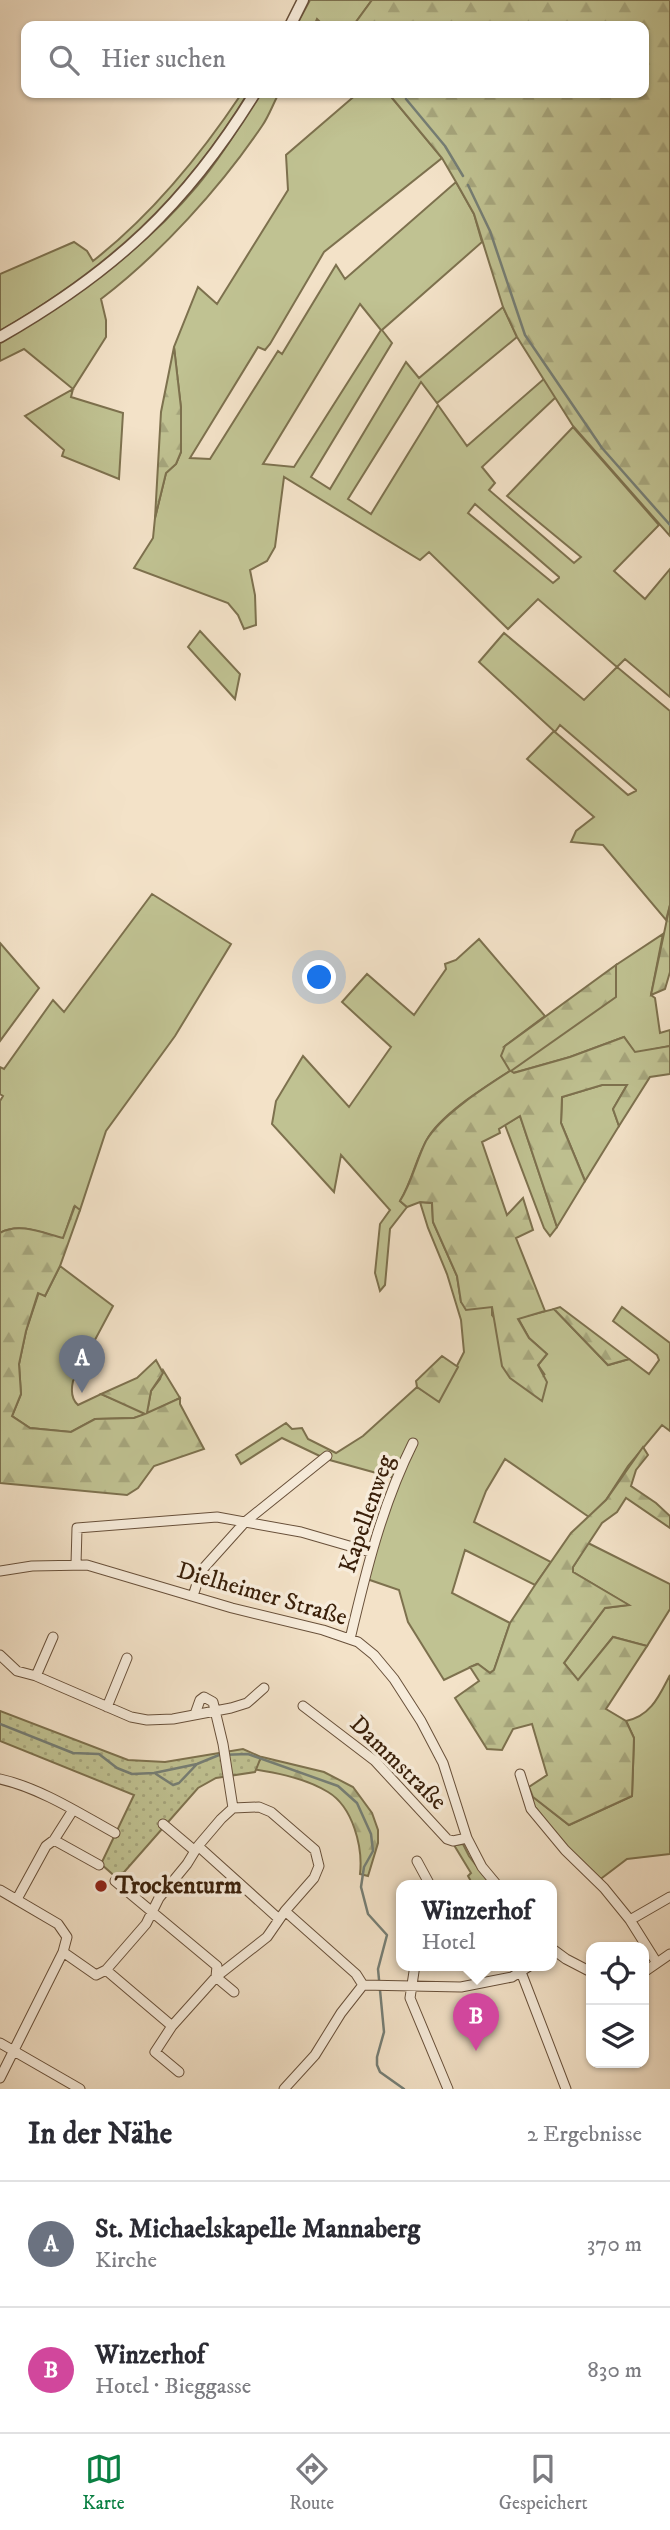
<!DOCTYPE html>
<html lang="de">
<meta charset="utf-8">
<style>
body{margin:0;font-family:"IM FELL DW Pica",serif;background:#f7f7f7;color:#2b2b33}
.controls{position:absolute;right:21px;bottom:21px;display:grid;overflow:hidden;border-radius:14px;box-shadow:0 2px 5px #0004}
.controls button{width:63px;height:63px;display:grid;place-items:center;padding:0;border:0;border-bottom:2px solid #e1e1e2;background:#fff;color:#2b2b33;font:35px sans-serif}
.you{position:absolute;left:320px;top:978px;width:24px;height:24px;margin:-18px;border:5px solid #fff;border-radius:50%;background:#1a73e8;box-shadow:0 0 0 10px #1a73e833}
.badge{display:grid;place-items:center;width:46px;height:46px;border-radius:50%;background:#0b8043;color:#fff;font-size:23px;font-weight:700}
.pin{position:absolute;translate:-50% -58px;filter:drop-shadow(0 2px 4px #0008)}
.pin::after{content:'';position:absolute;top:37px;width:24px;height:21px;background:inherit;clip-path:polygon(0 0,100% 0,50% 100%)}
.popup{position:absolute;left:396px;top:1880px;width:161px;height:91px;box-sizing:border-box;display:grid;place-content:center;border-radius:14px;background:#fff;filter:drop-shadow(0 2px 5px #0005);font-size:23px;white-space:nowrap;color:#7c7c81}
.popup b{font-size:26px;color:#2b2b33}
.popup::after{content:'';position:absolute;left:50%;top:100%;margin-left:-14px;border:14px solid transparent;border-top-color:#fff}
.list{margin:0;padding:0;list-style:none}
h2{display:flex;justify-content:space-between;align-items:center;height:91px;margin:0;padding:0 28px;font-size:30px}
h2 small{font-size:23px;font-weight:400;color:#7c7c81}
.list li{display:grid;grid-template-columns:46px 1fr auto;gap:21px;align-items:center;box-sizing:border-box;height:126px;padding:0 28px;border-top:2px solid #e1e1e2}
.list b{display:block;font-size:26px;white-space:nowrap}
.list p{margin:0;font-size:23px;white-space:nowrap;color:#7c7c81}
.list em{font-size:23px;font-style:normal;color:#7c7c81}
.icon{flex:none;width:38px;height:38px;fill:none;stroke:currentColor;stroke-width:2;stroke-linecap:round;stroke-linejoin:round}
.map{position:relative;flex:none;width:670px;height:2089px;overflow:hidden}
.search{position:absolute;background:#fff;box-shadow:0 2px 5px #0004;left:21px;right:21px;top:21px;height:77px;display:flex;align-items:center;gap:18px;box-sizing:border-box;padding:0 24px;border-radius:14px;color:#7c7c81;font-size:26px}
.sheet{height:343px;background:#fff}
nav{display:flex;justify-content:space-around;align-items:center;box-sizing:border-box;height:98px;border-top:2px solid #e1e1e2;background:#fff;font-size:19px;color:#7c7c81}
nav a{display:grid;justify-items:center;gap:4px}
nav .on{color:#0b8043}
.map>svg:first-child{display:block}
</style>
<div class="map">
<svg width="670" height="2089" viewBox="0 0 670 2089">
<defs>
<pattern id="forest-firs" width="22" height="20" patternUnits="userSpaceOnUse" patternTransform="scale(1.75)"><rect width="22" height="20" fill="#c0c292"/><path d="M5 1l3.5 6h-7zM16 11l3.5 6h-7z" fill="#a6a67d"/></pattern>
<pattern id="park-dots" width="8" height="8" patternUnits="userSpaceOnUse" patternTransform="scale(1.75)"><rect width="8" height="8" fill="#c0c292"/><path d="M2 2h.1M6 6h.1" fill="none" stroke="#a6a67d" stroke-width="1.8" stroke-linecap="round"/></pattern>
</defs>
<rect width="100%" height="100%" fill="#f3e2c8"/>
<filter id="stains"><feTurbulence type="fractalNoise" baseFrequency=".00286" numOctaves="4"/><feColorMatrix values="0 0 0 0 .2 0 0 0 0 .09 0 0 0 0 .02 0 0 0 .5 -.17"/></filter>
<radialGradient id="worn" r=".72"><stop offset=".6" stop-color="#630" stop-opacity="0"/><stop offset="1" stop-color="#630" stop-opacity=".3"/></radialGradient>
<path fill="#c0c292" stroke="#7d714e" stroke-width="2" fill-rule="evenodd" d="M310,0H372L353,26H324L317,19L314,26H296Z
M242,93H248C183,200 108,268 0,331V274L74,242L87,251L93,261C153,214 200,156 242,93Z
M260,93H279C273,104 269,116 262,126C220,188 160,254 101,299L106,320V337L73,389L71,397L123,413L119,479L62,456L64,450L25,416L73,389L24,349L0,361V343C72,299 142,252 197,186C221,157 241,125 260,93Z
M358,93H388L442,158L324,252L270,344L265,350L258,347L190,458L210,459L278,351L282,354L336,265L345,279L456,182L474,214L482,242L382,330L392,343L311,477L330,489L406,362L419,378L503,307L517,337L437,403L421,382L348,499L371,514L438,405L467,446L545,378L556,397L482,467L495,483L489,490L574,563L581,557L507,496L573,427L659,525L614,571L645,599L670,569V697L625,659L617,667L670,711V905L666,920L603,845L571,842L576,831L594,817L527,759L554,731L479,662L504,633L584,700L617,667L538,599L508,629L429,552L420,560L284,477L275,547L267,561L250,570L255,595L256,625L244,629L238,615L228,603L134,568L153,538L155,518L166,473L176,464L181,452V408L174,347L198,287L217,304L288,190L286,155ZM360,304L381,330L294,467L263,464ZM475,504L559,577V578L553,583L468,513ZM560,725L636,790V791L628,795L555,732Z
M200,631L240,674L235,699L188,647Z
M152,894L231,944L175,1036L106,1131L80,1210L74,1207L63,1239C43,1233 19,1222 0,1233V1101L3,1096L0,1094V1067L4,1069L53,1000L64,1012Z
M663,934L651,995L655,998L660,1033L670,1030V1046L635,1053L624,1037L570,1057L513,1073L510,1071C486,1086 445,1112 429,1136C416,1156 413,1180 400,1201L407,1207L390,1229L385,1285L380,1291L375,1273L380,1224L390,1210L341,1155L334,1192L272,1124L276,1101L303,1056L349,1107L391,1047L342,1002L367,974L414,1015L446,969L445,964L456,960L479,939L545,1016L505,1046L551,1041L615,997L616,965Z
M0,943L39,988L0,1041Z
M602,1085H627L613,1109L619,1126L585,1181L561,1123L562,1097Z
M520,1116L557,1227L550,1236L544,1228L505,1125Z
M420,1202L432,1203L433,1222L457,1276L461,1302L492,1307V1315L545,1375L538,1365L547,1354L529,1338L518,1318L554,1309L608,1365L629,1359L649,1374L659,1360L657,1355L613,1321L622,1307L670,1343V1431L662,1425L628,1466L606,1500L589,1517L505,1459L486,1491L474,1522L551,1562L535,1585L465,1550L452,1593L510,1623L494,1670L490,1673L477,1664L444,1680L408,1622L399,1590L367,1579L398,1479L326,1459L282,1438L241,1464L236,1455L286,1423L292,1429L302,1428L308,1439L336,1453L363,1436L417,1387L439,1401L464,1352L461,1320L447,1274L428,1228Z
M60,1266L113,1306L73,1381C71,1390 71,1399 78,1405L101,1394L132,1407H148L151,1391L160,1379L163,1370L180,1398L147,1414L134,1418L95,1419L71,1432L30,1428L12,1416L21,1394L19,1364L26,1331L39,1292L45,1296Z
M588,1543L670,1584V1609L647,1646L613,1637L578,1681L564,1663L605,1608L628,1605L573,1572V1567Z
M670,1675V1854L627,1859L598,1881L568,1849L530,1801L533,1797L569,1825L632,1796L634,1738L626,1721C651,1716 659,1696 670,1675Z
M463,1844L469,1856L491,1885H473L468,1876L471,1873L454,1845Z"/>
<path fill="url(#forest-firs)" stroke="#7d714e" stroke-width="2" d="M372,0H670V536L573,426L517,337L503,307L474,214L456,182L442,158L388,93H644V26H353Z
M174,347L181,408V452L176,464L166,473L155,518L161,412Z
M670,905V972L665,989L651,995Z
M616,965V997L511,1071L514,1073L570,1057L624,1037L635,1052L670,1046V1074L650,1077L619,1126L613,1109L627,1085H602L562,1097L561,1123L585,1181L557,1227L520,1116L499,1129L500,1133L482,1142L507,1215L523,1198L533,1230L516,1238L545,1311L518,1319L529,1338L547,1354L538,1365L547,1382L542,1401L510,1378L502,1366L492,1307L466,1310L461,1302L457,1276L433,1222L432,1203L420,1202L407,1207L400,1201C412,1182 416,1161 426,1141C441,1115 485,1087 510,1071L501,1056L505,1046Z
M75,1206L80,1210L60,1266L45,1296L38,1293L26,1331L19,1364L21,1394L12,1416L30,1428L71,1432L95,1419L134,1418L145,1414L101,1394L137,1378L156,1360L163,1373L151,1391L147,1413L180,1398V1404L204,1449L154,1466L138,1488L127,1495L0,1483V1233C19,1222 43,1233 63,1238Z
M560,1307L629,1359L608,1365L554,1309Z
M442,1356L458,1367L439,1402L417,1387L416,1381Z
M643,1447L648,1455L636,1470L631,1486L656,1503L670,1516V1528L626,1498L617,1512L602,1523L573,1567V1572L629,1605L605,1608L564,1663L578,1680L613,1637L647,1646L606,1709L626,1721L634,1738L632,1796L569,1825L533,1797L529,1787L547,1775L532,1724L513,1729L502,1750L487,1749L455,1698L479,1681L470,1667L478,1664L490,1673L494,1670L510,1623L535,1585L571,1533L606,1500Z
M262,1757L324,1772L353,1787L372,1813L378,1830V1843L368,1876L360,1874C363,1847 353,1807 328,1792C300,1775 265,1771 233,1766L259,1761Z"/>
<path fill="url(#park-dots)" stroke="#7d714e" stroke-width="2" d="M0,1711L128,1760L165,1762L243,1749L261,1757L255,1772L216,1778L198,1788L118,1879L101,1864L134,1795L0,1741Z"/>
<g fill="none" stroke-linecap="round" stroke-linejoin="round">
<path stroke="#757e75" stroke-width="2.5" d="M406,99L445,146L463,176
M468,185L490,231L525,335L602,448L670,525
M0,1724L73,1753L99,1754L117,1768L132,1774L154,1773L197,1764L219,1755L248,1754L338,1786L357,1803L371,1834L373,1851L364,1867L361,1887L368,1914L387,1935L378,1969L384,2032L377,2057V2065L380,2072L404,2089
M156,1774L173,1785L179,1783L197,1764"/>
<g stroke="#68503a" stroke-width="11">
<path id="minor" d="M76,1564L77,1528L217,1517L301,1532L370,1552
M0,1571L32,1566L87,1565L232,1608L323,1630L358,1642L374,1655L394,1679L421,1721L443,1763L467,1838L482,1867L497,1885
M193,1596L201,1571L245,1522L327,1456
M350,1639C366,1571 382,1505 413,1443
M0,1655L17,1671L36,1676L131,1717L147,1720L173,1719L231,1708L247,1703L264,1688
M36,1676L53,1637
M303,1706L375,1761L447,1839L453,1841L467,1838
M107,1707L127,1658
M195,1714L200,1700L204,1697L213,1702L223,1744L233,1808
M520,1774L531,1809L565,1850L604,1888L630,1920L657,1963
M0,1779C40,1788 79,1813 115,1833
M163,1824L195,1851
M54,1840L99,1865
M198,1846L279,1919
M417,1861L430,1885
M115,1881L217,1966L216,1977L234,1992
M0,1890L58,1924L67,1937L63,1952L0,2078
M17,1899L46,1846L54,1840L73,1810
M285,1911L356,1974L363,1985
M630,1920L670,1897
M551,1948L566,1959L591,1972
M63,1952L96,1975L106,1970L172,2026
M415,1965L410,1998L448,2089
M106,1970L146,1924L159,1898L187,1864L198,1846L221,1819L233,1808L259,1807L271,1812L315,1850L319,1866L314,1878L285,1911L267,1937L216,1977L172,2026L155,2052L179,2072
M521,1972L566,2089
M644,1972L670,1954
M0,2043L80,2089
M284,2089L315,2055L341,2013L363,1985L461,1987L512,1977L531,1965"/>
</g>
<g stroke="#68503a" stroke-width="13">
<path id="tertiary" d="M290,26L303,0
M0,337C114,272 186,205 255,93"/>
</g>
<use href="#minor" stroke="#f7ecdb" stroke-width="9"/>
<use href="#tertiary" stroke="#f7ecdb" stroke-width="10"/>
</g>
<circle fill="#8f2418" stroke="#f7ecdb" stroke-width="2.5" cx="101" cy="1886" r="7"/>
<g text-anchor="middle" dominant-baseline="central" stroke-width="7" stroke-linejoin="round" paint-order="stroke">
<g font-size="24" fill="#3a200a" stroke="#f7ecdb">
<text transform="translate(367 1514) rotate(-71)">Kapellenweg</text>
<text transform="translate(262 1594) rotate(16)">Dielheimer Straße</text>
<text transform="translate(398 1763) rotate(44)">Dammstraße</text>
</g>
<g font-size="24" font-weight="bold" fill="#3a200a" stroke="#f7ecdb" text-anchor="start">
<text x="115" y="1886">Trockenturm</text>
</g>
</g>
<rect width="100%" height="100%" filter="url(#stains)"/>
<rect width="100%" height="100%" fill="url(#worn)"/>
</svg>
<div class="controls">
<button><svg class="icon" aria-label="locate" viewBox="0 0 24 24"><circle cx="12" cy="12" r="6"/><path d="M12 2v4M12 18v4M2 12h4M18 12h4"/></svg></button>
<button><svg class="icon" aria-label="layers" viewBox="0 0 24 24"><path d="M12 4l9 5-9 5-9-5zM3 14l9 5 9-5"/></svg></button>
</div>
<div class="you"></div>
<div class="pin badge" style="left:82px;top:1393px;background:#6b7280">A</div>
<div class="pin badge" style="left:476px;top:2051px;background:#d1479c">B</div>
<div class="popup"><b>Winzerhof</b>Hotel</div>
<div class="search"><svg class="icon" aria-label="search" viewBox="0 0 24 24"><circle cx="10" cy="10" r="6"/><path d="M15 15l6 6"/></svg>Hier suchen</div>
</div>
<section class="sheet">
<h2>In der Nähe<small>2 Ergebnisse</small></h2>
<ul class="list">
<li><span class="badge" style="background:#6b7280">A</span><div><b>St. Michaelskapelle Mannaberg</b><p>Kirche</p></div><em>370 m</em></li>
<li><span class="badge" style="background:#d1479c">B</span><div><b>Winzerhof</b><p>Hotel · Bieggasse</p></div><em>830 m</em></li>
</ul>
</section>
<nav>
<a class="on"><svg class="icon" aria-label="map" viewBox="0 0 24 24"><path d="M3 6l6-2 6 2 6-2v14l-6 2-6-2-6 2zM9 4v14M15 6v14"/></svg>Karte</a>
<a><svg class="icon" aria-label="directions" viewBox="0 0 24 24"><path d="M12 3l9 9-9 9-9-9zM9 14v-3h6M13 9l2 2-2 2"/></svg>Route</a>
<a><svg class="icon" aria-label="saved" viewBox="0 0 24 24"><path d="M7 4h10v16l-5-4-5 4z"/></svg>Gespeichert</a>
</nav>
